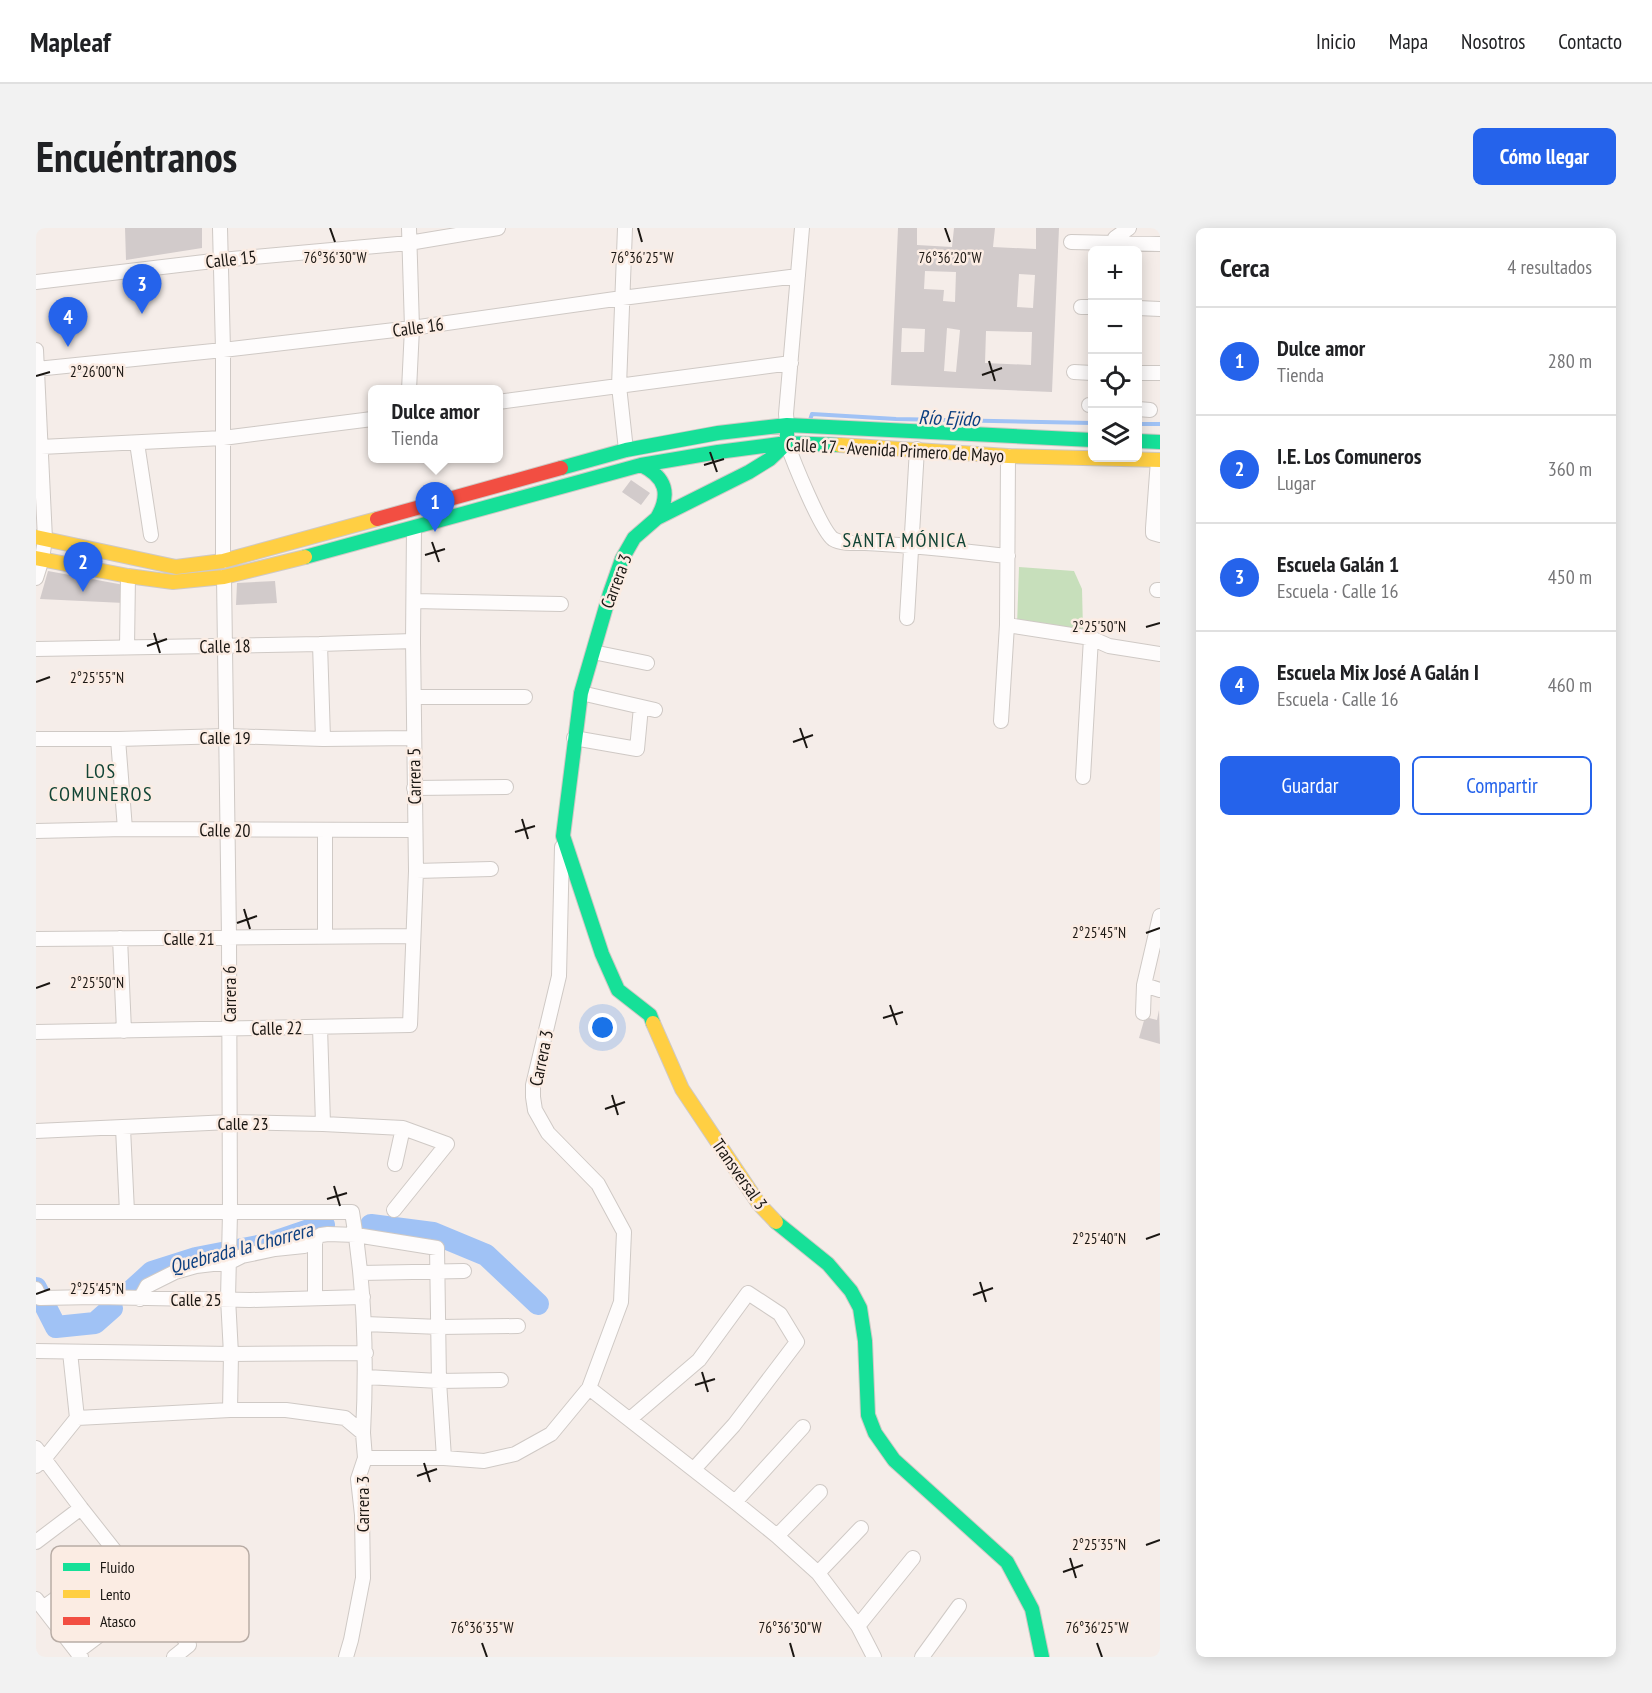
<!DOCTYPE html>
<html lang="es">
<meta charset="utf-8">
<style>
body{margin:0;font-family:"PT Sans Narrow",sans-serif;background:#f2f2f2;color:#202124}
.controls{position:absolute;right:18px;top:18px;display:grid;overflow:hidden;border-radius:9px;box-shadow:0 3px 15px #0003}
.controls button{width:54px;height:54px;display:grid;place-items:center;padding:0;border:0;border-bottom:2px solid #e0e0e0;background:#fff;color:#202124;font:30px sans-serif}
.you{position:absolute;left:567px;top:800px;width:21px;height:21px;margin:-15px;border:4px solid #fff;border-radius:50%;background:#1a73e8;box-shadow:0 0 0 9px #1a73e833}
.badge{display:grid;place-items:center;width:39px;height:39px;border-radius:50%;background:#2563eb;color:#fff;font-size:20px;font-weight:700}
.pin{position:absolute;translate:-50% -50px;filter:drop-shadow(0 2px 3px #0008)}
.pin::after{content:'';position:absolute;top:32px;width:21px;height:18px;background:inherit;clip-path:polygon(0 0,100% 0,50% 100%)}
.popup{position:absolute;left:332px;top:157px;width:135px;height:78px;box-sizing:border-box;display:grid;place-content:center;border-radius:9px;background:#fff;filter:drop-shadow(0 2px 4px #0005);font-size:20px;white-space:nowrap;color:#757577}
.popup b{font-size:22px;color:#202124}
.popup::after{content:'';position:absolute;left:50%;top:100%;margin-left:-12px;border:12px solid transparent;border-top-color:#fff}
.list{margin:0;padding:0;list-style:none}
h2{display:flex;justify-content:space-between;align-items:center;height:78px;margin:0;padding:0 24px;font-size:26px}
h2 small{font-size:20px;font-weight:400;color:#757577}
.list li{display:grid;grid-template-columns:39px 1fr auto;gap:18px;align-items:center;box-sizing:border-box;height:108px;padding:0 24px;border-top:2px solid #e0e0e0}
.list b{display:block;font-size:22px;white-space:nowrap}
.list p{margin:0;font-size:20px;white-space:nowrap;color:#757577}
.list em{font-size:20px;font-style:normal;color:#757577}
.actions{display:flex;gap:12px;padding:18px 24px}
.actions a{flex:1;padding:14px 0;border:2px solid #2563eb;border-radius:9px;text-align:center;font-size:21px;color:#2563eb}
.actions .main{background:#2563eb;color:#fff}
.icon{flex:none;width:33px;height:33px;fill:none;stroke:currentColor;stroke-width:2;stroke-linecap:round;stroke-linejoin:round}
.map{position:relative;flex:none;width:1124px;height:1429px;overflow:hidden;border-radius:9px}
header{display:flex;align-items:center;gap:36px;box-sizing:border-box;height:84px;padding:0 30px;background:#fff;border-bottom:2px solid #e0e0e0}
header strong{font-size:28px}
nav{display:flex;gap:33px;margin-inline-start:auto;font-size:21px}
.intro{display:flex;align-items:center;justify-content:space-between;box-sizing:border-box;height:144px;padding:0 36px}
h1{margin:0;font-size:42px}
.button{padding:15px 27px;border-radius:9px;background:#2563eb;color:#fff;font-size:21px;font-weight:700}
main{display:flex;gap:36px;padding:0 36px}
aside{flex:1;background:#fff;border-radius:9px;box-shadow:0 3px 15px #0003}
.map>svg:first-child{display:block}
</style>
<header>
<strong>Mapleaf</strong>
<nav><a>Inicio</a><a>Mapa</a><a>Nosotros</a><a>Contacto</a></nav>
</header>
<div class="intro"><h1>Encuéntranos</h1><a class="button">Cómo llegar</a></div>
<main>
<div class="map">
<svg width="1124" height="1429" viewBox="0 0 1124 1429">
<rect width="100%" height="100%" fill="#f5ede9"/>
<path fill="#c7dfbb" d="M983,339L1038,343L1046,361L1047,402L981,398Z"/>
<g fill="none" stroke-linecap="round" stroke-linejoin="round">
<path stroke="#a0c2f5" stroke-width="4" d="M774,192L776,186L860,191L1056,195
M1102,196H1124"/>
<path stroke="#a0c2f5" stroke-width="22" d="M335,997L397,1005L450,1027L502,1076
M0,1060L20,1099L59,1095L76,1080
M94,1064L116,1044L160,1030L232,1016L288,997"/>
</g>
<path fill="#d2cbcb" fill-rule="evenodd" d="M89,0H166V20L90,32Z
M862,0H881V17L916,19L918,0H959L957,19L1000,21V0H1023L1016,164L855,157ZM889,43L920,44L919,74L907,73L908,62L888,61ZM983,46L999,47L997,80L981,79ZM866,100L889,101L888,124H865ZM911,100L924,102L920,144L908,143ZM950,103L996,104L995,137L949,135Z
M595,252L614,265L605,277L586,264Z
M12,343L88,357V375L4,371Z
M239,353L241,375L200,377L201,355Z
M1123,782L1124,816L1103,810L1109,789L1121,792Z"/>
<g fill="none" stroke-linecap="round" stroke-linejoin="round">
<g stroke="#cfc9c5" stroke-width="16">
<path id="street" d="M184,0L187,122V333
M373,0L376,100L373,162
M589,0L583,158L590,222
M1035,14L1124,16
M1077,21L1079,10L1093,0
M0,54L185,32L373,15L462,0
M1045,79H1056
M1102,80L1124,81
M0,122L9,311L6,331L0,350
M0,141L187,122L376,100L586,70L762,48
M1038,144L1056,145
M1102,145H1124
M462,174L755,135
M1053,177H1056
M1102,181L1114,182
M751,197L750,186L766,0
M101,215L115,307
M751,215C757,233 785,302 797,311C805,316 820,315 829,315C877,317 924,323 972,328
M5,219L187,210L336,191
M1122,232L1117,300V305L1124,307
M188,349L193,709L194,985L192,1070L195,1126L194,1182
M1121,362H1124
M378,373L525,376
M871,390L881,221
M971,397L1055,410L1073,418L1124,426
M284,416L287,511
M91,419L92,348
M0,421L284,416L377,413
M557,424L611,435
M545,465L619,482
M379,469H489
M965,493L971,397L972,228
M538,510L601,521L605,479
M0,511H82L191,508L287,511L378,510
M82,511L89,601
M1047,549L1055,410
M378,560L470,559
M289,602V709
M0,603L89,601L379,602
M380,643L455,641
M84,710L88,803
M0,711L377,708
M1108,757L1124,762
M1107,785L1108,757L1124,688
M284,799L287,896
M0,804L374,797L380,643L377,413L378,300
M87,900L91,984
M0,903L194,894L287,896L367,900L411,916L358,982
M359,936L367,900
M0,984H316C329,1058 331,1130 327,1205
M279,1012V1070
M325,1045L428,1043
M0,1061L4,1070L60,1069L214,1072L327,1069
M104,1071L111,1058L139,1044L160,1038L194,1034L206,1028L239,1021L268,1018L285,1007L292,1006L320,1007L401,1020L403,1153L408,1230
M329,1096L404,1099L482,1098
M0,1123L195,1126L330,1125
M330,1149L403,1153L465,1152
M553,1160L699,1274L741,1308L782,1345L822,1398L838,1429
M41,1190L194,1182H250L309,1190L327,1205L329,1230L322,1251L326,1287L327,1350L315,1412L310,1429
M594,1191L663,1132L712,1065L744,1086L761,1114L698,1197L658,1241
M0,1220L45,1280L153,1417L138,1429
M329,1230H408L448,1233L479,1226L515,1206L553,1160L585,1074L588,1004L562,956L512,905L499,882L497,869V857L523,748L526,619
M0,1238L8,1231L41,1190L34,1124
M699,1274L767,1199
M741,1308L784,1264
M0,1314L45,1280
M782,1345L825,1300
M0,1371L45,1429
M7,1380L81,1326
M822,1398L877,1330
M41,1424L114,1369
M886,1429L923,1378"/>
</g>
<g stroke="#cfc9c5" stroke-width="16">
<path id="fast" d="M1102,213L1124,214
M605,237C630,249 635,266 621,290
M525,240L590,222L682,205L751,197L1056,212
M269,329L605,237L682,224L751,215L803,217
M617,795L614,787L582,762L566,726L527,608L545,465L574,365L586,331L598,310L621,290L713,244L734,231L751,215V197
M740,994L792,1036L815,1063L824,1080L829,1113L832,1187L839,1205L858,1232L971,1334L996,1381L1006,1429"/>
</g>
<g stroke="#cfc9c5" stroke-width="16">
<path id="slow" d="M803,217L972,228L1124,232
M0,309L140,339L187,333L341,291
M0,330L92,348L137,354L188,349L269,329
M617,795L646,861L723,976L740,994"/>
</g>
<g stroke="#cfc9c5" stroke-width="16">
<path id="jam" d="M341,291L525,240"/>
</g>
<use href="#street" stroke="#fefcfc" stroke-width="14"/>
<use href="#fast" stroke="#16e098" stroke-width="14"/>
<use href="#slow" stroke="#ffcf43" stroke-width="14"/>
<use href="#jam" stroke="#f24e42" stroke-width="14"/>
</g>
<path fill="none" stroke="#1b1713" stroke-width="2" d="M294,0L299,14M602,0L606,14M909,0L914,14M953,133L959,153M946,147L966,140M0,148L14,144M674,224L681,244M668,237L688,231M396,314L403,334M389,327L409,321M1110,399L1124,395M118,405L124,425M111,418L131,411M0,454L14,449M764,500L771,520M757,514L777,507M486,591L492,611M479,604L499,598M208,681L214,701M201,695L221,688M1110,705L1124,700M0,760L14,755M854,777L861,797M847,790L867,784M576,867L582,887M569,881L589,874M298,958L304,978M291,971L311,965M1110,1011L1124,1006M944,1054L950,1074M0,1066L14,1061M937,1067L957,1060M666,1144L672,1164M659,1157L679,1151M388,1235L394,1254M381,1248L401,1241M1110,1317L1124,1312M1034,1330L1040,1350M1027,1344L1047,1337M446,1415L451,1429M754,1415L758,1429M1061,1415L1066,1429"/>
<g text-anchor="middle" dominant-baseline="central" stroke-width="5" stroke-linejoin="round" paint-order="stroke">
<g font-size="18" fill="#1b1713" stroke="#fbece3">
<text transform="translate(195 31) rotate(-6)">Calle 15</text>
<text transform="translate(382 99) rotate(-8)">Calle 16</text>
<text transform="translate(859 222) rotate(3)">Calle 17 - Avenida Primero de Mayo</text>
<text transform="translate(580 353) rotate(-69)">Carrera 3</text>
<text transform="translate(189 418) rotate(-1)">Calle 18</text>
<text x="189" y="509">Calle 19</text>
<text transform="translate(378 548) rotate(-91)">Carrera 5</text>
<text transform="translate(189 602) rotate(1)">Calle 20</text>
<text x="153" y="710">Calle 21</text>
<text transform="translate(193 766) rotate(-90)">Carrera 6</text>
<text transform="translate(241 800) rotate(-1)">Calle 22</text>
<text transform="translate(505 830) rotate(-78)">Carrera 3</text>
<text x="207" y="895">Calle 23</text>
<text transform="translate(704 946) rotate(55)">Transversal 3</text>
<text x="160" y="1071">Calle 25</text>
<text transform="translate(326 1276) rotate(-90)">Carrera 3</text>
</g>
<g font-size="20" font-style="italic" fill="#0c3f80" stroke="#fbece3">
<text transform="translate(913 190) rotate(2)">Río Ejido</text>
<text transform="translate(205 1020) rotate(-15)">Quebrada la Chorrera</text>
</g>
<g font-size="20" letter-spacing="1.5" fill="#114435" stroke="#fbece3">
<text x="869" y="312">SANTA MÓNICA</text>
<text x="65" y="543">LOS<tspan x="65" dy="23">COMUNEROS</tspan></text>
</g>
</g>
<rect x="15" y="1318" width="198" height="96" rx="9" fill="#fbece3" stroke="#b8aca5" stroke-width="1.5"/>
<rect x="27" y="1335" width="27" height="8" fill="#16e098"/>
<rect x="27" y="1362" width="27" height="8" fill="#ffcf43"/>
<rect x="27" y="1389" width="27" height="8" fill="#f24e42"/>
<g font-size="16" fill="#1b1713">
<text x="64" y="1345">Fluido</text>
<text x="64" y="1372">Lento</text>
<text x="64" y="1399">Atasco</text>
</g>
<g font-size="15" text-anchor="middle" fill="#1b1713" stroke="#fbece3" stroke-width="5" stroke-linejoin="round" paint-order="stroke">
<text x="299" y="35">76°36'30"W</text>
<text x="606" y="35">76°36'25"W</text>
<text x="914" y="35">76°36'20"W</text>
<text x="61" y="149">2°26'00"N</text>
<text x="1063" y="404">2°25'50"N</text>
<text x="61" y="455">2°25'55"N</text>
<text x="1063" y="710">2°25'45"N</text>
<text x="61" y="760">2°25'50"N</text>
<text x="1063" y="1016">2°25'40"N</text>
<text x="61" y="1066">2°25'45"N</text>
<text x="1063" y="1322">2°25'35"N</text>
<text x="446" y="1405">76°36'35"W</text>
<text x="754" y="1405">76°36'30"W</text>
<text x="1061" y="1405">76°36'25"W</text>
</g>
</svg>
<div class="controls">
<button>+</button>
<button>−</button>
<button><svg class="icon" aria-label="locate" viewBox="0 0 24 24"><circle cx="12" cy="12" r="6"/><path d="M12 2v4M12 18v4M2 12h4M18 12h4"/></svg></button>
<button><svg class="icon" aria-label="layers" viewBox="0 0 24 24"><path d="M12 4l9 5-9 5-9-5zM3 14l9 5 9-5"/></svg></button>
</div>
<div class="you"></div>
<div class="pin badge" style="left:399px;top:304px">1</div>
<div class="popup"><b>Dulce amor</b>Tienda</div>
<div class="pin badge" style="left:47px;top:364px">2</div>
<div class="pin badge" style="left:106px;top:86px">3</div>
<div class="pin badge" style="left:32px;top:119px">4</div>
</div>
<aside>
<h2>Cerca<small>4 resultados</small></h2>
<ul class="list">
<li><span class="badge">1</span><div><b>Dulce amor</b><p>Tienda</p></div><em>280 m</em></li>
<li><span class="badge">2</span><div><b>I.E. Los Comuneros</b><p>Lugar</p></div><em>360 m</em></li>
<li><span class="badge">3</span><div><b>Escuela Galán 1</b><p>Escuela · Calle 16</p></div><em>450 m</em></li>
<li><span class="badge">4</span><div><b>Escuela Mix José A Galán I</b><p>Escuela · Calle 16</p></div><em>460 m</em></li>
</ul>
<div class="actions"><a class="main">Guardar</a><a>Compartir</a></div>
</aside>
</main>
